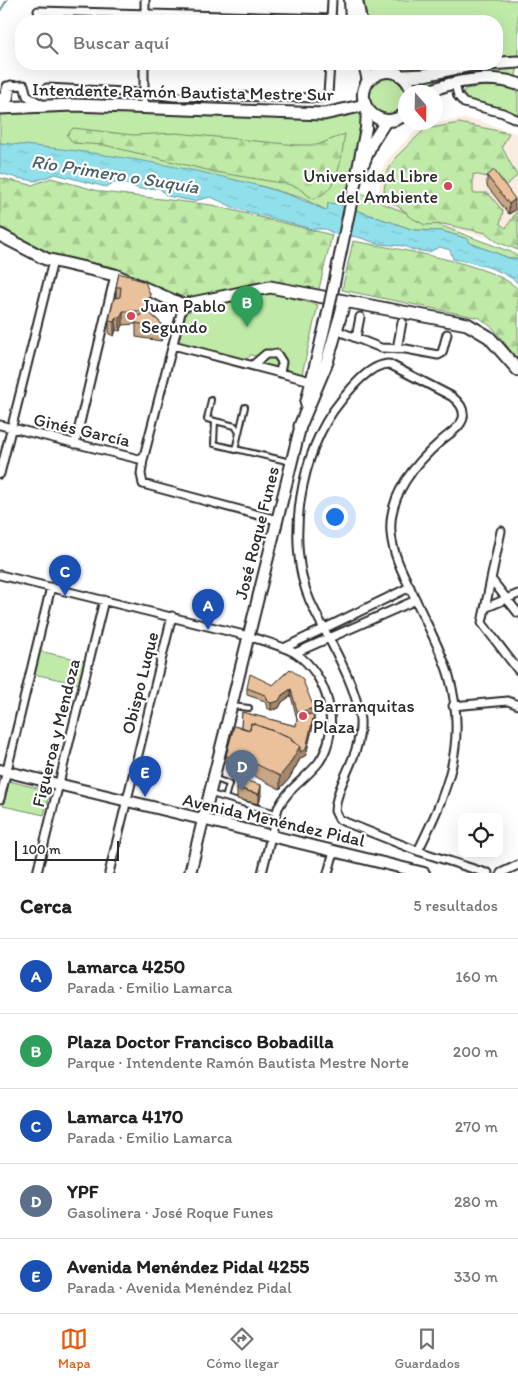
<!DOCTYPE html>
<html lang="es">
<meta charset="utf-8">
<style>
body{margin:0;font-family:Itim,sans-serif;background:#f2f2f2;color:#222}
.controls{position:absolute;right:15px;bottom:15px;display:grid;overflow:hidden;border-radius:10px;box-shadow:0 5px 20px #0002}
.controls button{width:45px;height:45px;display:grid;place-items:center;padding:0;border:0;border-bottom:1px solid #e0e0e0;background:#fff;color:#222;font:25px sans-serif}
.compass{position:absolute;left:398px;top:85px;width:45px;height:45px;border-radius:50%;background:#fff;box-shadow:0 5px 20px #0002;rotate:160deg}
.scale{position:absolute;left:15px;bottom:12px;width:104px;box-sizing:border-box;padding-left:5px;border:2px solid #2b2b2b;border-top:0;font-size:14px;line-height:18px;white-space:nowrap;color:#2b2b2b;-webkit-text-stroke:4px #fff;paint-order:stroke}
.you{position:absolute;left:334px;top:516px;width:18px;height:18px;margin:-12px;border:4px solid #fff;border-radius:50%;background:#1a73e8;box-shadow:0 0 0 8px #1a73e833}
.badge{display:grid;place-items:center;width:32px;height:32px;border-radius:50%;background:#ea580c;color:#fff;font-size:16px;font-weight:700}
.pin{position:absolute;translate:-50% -41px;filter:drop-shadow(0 1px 2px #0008)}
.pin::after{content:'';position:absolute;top:26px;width:18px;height:15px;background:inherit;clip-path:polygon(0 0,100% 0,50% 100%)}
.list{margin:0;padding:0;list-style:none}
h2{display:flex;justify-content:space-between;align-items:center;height:65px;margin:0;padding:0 20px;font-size:21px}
h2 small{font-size:16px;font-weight:400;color:#767676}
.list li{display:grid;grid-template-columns:32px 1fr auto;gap:15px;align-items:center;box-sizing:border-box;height:75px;padding:0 20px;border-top:1px solid #e0e0e0}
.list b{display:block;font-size:19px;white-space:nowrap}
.list p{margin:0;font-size:16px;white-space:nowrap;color:#767676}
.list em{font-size:16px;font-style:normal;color:#767676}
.icon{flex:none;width:28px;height:28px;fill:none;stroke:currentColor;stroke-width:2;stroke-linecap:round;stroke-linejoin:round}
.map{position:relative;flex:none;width:518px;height:873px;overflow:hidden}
.search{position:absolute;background:#fff;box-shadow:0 5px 20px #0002;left:15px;right:15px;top:15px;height:55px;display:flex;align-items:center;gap:12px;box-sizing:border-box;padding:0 18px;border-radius:20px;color:#767676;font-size:19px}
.sheet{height:440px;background:#fff}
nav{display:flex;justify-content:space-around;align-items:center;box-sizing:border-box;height:70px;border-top:1px solid #e0e0e0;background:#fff;font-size:14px;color:#767676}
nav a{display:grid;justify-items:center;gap:2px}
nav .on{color:#ea580c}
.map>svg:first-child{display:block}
</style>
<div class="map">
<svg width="518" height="873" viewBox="0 0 518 873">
<defs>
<pattern id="forest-firs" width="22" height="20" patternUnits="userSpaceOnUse" patternTransform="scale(1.25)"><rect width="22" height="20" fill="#bfeaa7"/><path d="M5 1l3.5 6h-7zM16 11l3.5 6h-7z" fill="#a4c990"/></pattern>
<pattern id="water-ripples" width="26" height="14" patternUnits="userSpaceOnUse" patternTransform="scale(1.25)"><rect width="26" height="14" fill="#90e0ec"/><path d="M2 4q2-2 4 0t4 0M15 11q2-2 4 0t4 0" fill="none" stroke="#7cc0cb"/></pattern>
</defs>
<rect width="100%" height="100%" fill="#fff"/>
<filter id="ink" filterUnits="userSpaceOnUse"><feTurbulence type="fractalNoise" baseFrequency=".02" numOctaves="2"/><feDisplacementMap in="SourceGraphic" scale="10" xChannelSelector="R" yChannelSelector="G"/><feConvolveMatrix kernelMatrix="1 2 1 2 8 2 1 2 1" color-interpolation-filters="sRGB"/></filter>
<g filter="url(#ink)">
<path fill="#f9ece1" d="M460,119L477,120L518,134V250L498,240L450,228L386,205L379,192L381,170L388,159L422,124Z"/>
<path fill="#bfeaa7" stroke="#758a69" d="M363,0H518V56L497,60V21H366Z
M389,64H459L410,74Z
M518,66L516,76C482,76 449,79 417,92L413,82C447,70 482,69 518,66Z
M369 96a18 18 0 1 1 36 0a18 18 0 1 1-36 0Z
M484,86C496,87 508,85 518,93V116L466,99L462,96L465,89Z
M365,105L354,189L386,205L511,252L518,256V258H509L470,243L468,239L442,231L414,230L338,204L328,203V211L302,198L261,186L0,143V108L283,114Z
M267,292L318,305L302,374L283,370L285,360L278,351L259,357L251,355L245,361L178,342L185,312Z
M269,356H274L279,362L277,367L261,364Z
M39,651L85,661L79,684L34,674Z
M9,781L50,791L44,815L3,806Z"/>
<path fill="url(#forest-firs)" stroke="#758a69" d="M459,123L509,133L502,147L517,176L505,186L493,178L473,174V193H488L503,211L500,224L506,228L515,214L518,204V250L497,242L486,233L443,224L425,225L408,216L406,212L390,201L384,190L387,172L396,157L425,129Z
M73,128L133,135L176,133L296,145H317L345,134C341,157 340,191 313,199L297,187L287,184L215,172L104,145L73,143L67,135Z
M0,178L32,185L51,178L102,192L212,205L332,235L318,293L267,281L184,299L113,267L54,255L0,227Z
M353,241C391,248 493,263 518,289V361L494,329L480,318L342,290Z"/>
<path fill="url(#water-ripples)" stroke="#68989f" d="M0,143C66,148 132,158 196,171C241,181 286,190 327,211L328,203L338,204L414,230L442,231L468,239L470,243L509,258H518V283C500,268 476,263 453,259L450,250L440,247L429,252L413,250L404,246L379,244L358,237L335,234L325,229H312L264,216L237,209L211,197L194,201L167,196L159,188L140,189L117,181L106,187L55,174L36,181L17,178L0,173Z"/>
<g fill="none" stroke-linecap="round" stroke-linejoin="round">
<path stroke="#68989f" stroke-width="2" d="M0,11L7,0"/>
<g stroke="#2b2b2b" stroke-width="8">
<path id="service" d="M211,400L207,419L235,426L238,431
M215,421L214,444L291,462
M235,450L245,407
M232,706L249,708
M216,779L229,784L225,798L276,813
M211,794L225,798"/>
</g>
<g stroke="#2b2b2b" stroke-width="11">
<path id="minor" d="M38,11L331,19
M145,21V0
M331,21L332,0
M455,84L458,96L464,103L503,113L518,120
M47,88L144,93L174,97L228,96L320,98L328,94L330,64
M0,98L4,96L7,86L24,85L27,96L42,104
M0,105L9,99L11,85
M144,107V64
M336,330L381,348L406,349L438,355L442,353L447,334
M356,338L360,317
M173,345L311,381
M397,349L402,322
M253,365L266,354H277L282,362L280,373
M0,425L143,460L141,474L143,484L277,520
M75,444L115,275
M143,460L183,305
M0,474L53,261
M501,531L482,623L518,670
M0,575L248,636C263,641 281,645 295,653C329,675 342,729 319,762C306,779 288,788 278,808L262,873
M491,579L518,613
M485,608L518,594
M284,648L410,587
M295,653L416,600
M453,706L508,701L518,705
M0,799L51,587
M418,851C447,792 468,744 449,676C442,652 429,629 419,607C408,582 393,559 391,533C388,494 416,463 442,440C449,434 461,427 463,418C465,408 458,401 451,396L389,364C370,364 351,388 340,402C300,450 285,544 310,601C326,636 357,683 360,720C362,756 337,780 335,811L339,819L345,822L410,848L418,851L486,873H488
M37,873L104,600
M109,873L172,616
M328,873L334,851
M501,873L518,865"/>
</g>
<g stroke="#2b2b2b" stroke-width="14">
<path id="secondary" d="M350,0L351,21
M357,0L361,21
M364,64L368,81
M383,64L391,72
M364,163L372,143L386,121
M354,189L366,128L367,109
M306,403L327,317
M0,770L424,873
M190,873L302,420"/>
</g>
<g stroke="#2b2b2b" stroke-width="15">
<path id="primary" d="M403,76L424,75L471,65L518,62
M428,92C453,80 491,75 518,84
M0,108L73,105L324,114L365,105
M406,113C392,126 373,121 365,105C354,71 403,57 412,92
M0,235L46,259L115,275L183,305L270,287L467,324L489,337L518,370
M300,426L327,362L344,303"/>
</g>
<use href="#service" stroke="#fff" stroke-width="4"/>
<use href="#minor" stroke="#fff" stroke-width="7"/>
<use href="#secondary" stroke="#fff" stroke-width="10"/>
<use href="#primary" stroke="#fff" stroke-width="11"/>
<g stroke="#2b2b2b" stroke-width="14" stroke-linecap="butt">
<path id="secondary-bridge" d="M327,317L354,189"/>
</g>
<use href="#secondary-bridge" stroke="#fff" stroke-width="10"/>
</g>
<path fill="#c9a684" stroke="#2b2b2b" d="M487,176L515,210L509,214L487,186Z
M119,273L150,307L149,312L162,324V338L161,341L136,337V324L123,325L120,331L116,330L114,336L109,334V321L116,297V287Z
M290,669L314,708V721L306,755L300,759L289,779L280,789L256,777L226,770V756L241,728L242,712L296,726L297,719L291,696L282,702L279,708L271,710L267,708L265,701L247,695V688L273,685Z
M237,788L261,795L259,804L237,799Z"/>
<path fill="#a4876c" stroke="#2b2b2b" d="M515,199V210L509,214V204Z
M150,294V307L146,323V310Z
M123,311V325L120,331V318Z
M116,317V330L114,336V322Z
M162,324V338L161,341V328Z
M291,689V696L282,702L279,708L271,710V703Z
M314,708V715L303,717V711Z
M314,714V721L306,755L300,759L289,779L280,789V776Z
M261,785V795L259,804V794Z"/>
<path fill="#eac19a" stroke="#2b2b2b" d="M494,170L515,199L509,204L487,176Z
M119,273L145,282L150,294L146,310L162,324L161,328L136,323L135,317L141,315L142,311H123L120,318L116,317L114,322L109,321L114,298L120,297L121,287H116Z
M290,669L302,678L314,708L303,711L304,715L314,714L306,749L300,752V746L292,741L290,737L251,723L250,730L241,727L242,712L296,726L298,714L291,689L282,695L279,701L271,703L267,701L265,695L247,688L250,674L273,685Z
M251,723L290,737L292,741L300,746L289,765L280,776L256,764L226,756L234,726L250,730Z
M239,779L261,785L259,794L237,788Z"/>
</g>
<g fill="#d1495b" stroke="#fff" stroke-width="2">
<circle cx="448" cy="186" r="5"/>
<circle cx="131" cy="316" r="5"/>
<circle cx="303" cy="716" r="5"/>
</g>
<g text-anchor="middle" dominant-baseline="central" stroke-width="4.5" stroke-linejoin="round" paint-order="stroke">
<g font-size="18" fill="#2b2b2b" stroke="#fff">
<text transform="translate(183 92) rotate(1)">Intendente Ramón Bautista Mestre Sur</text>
<text transform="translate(82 430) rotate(13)">Ginés García</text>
<text transform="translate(257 533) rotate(-76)">José Roque Funes</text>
<text transform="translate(140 683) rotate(-76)">Obispo Luque</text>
<text transform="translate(56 733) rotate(-76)">Figueroa y Mendoza</text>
<text transform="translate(274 820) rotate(13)">Avenida Menéndez Pidal</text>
</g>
<g font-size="18" fill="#2b2b2b" stroke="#fff" text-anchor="start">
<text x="438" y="176" text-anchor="end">Universidad Libre<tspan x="438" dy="21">del Ambiente</tspan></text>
<text x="141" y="306">Juan Pablo<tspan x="141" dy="21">Segundo</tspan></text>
<text x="313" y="706">Barranquitas<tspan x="313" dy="21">Plaza</tspan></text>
</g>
<g font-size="19" font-style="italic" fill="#496165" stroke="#fff">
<text transform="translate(115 174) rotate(9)">Río Primero o Suquía</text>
</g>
</g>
</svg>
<div class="controls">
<button><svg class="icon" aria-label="locate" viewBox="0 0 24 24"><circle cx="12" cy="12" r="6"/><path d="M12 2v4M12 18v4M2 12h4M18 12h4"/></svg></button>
</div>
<svg class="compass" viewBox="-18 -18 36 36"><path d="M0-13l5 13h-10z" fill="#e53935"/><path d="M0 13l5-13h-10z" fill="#767676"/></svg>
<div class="scale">100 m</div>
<div class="you"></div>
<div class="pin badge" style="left:208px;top:630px;background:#1a4fb4">A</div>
<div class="pin badge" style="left:247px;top:327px;background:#2e9e5b">B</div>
<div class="pin badge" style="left:65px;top:596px;background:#1a4fb4">C</div>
<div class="pin badge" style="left:242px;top:791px;background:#5c6f8a">D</div>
<div class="pin badge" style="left:145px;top:797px;background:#1a4fb4">E</div>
<div class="search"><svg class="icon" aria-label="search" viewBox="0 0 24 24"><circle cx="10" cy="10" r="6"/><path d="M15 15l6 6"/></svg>Buscar aquí</div>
</div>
<section class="sheet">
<h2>Cerca<small>5 resultados</small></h2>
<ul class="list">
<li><span class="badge" style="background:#1a4fb4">A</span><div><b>Lamarca 4250</b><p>Parada · Emilio Lamarca</p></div><em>160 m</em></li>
<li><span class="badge" style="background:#2e9e5b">B</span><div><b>Plaza Doctor Francisco Bobadilla</b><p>Parque · Intendente Ramón Bautista Mestre Norte</p></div><em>200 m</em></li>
<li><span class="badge" style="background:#1a4fb4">C</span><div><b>Lamarca 4170</b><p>Parada · Emilio Lamarca</p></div><em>270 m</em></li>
<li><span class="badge" style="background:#5c6f8a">D</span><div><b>YPF</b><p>Gasolinera · José Roque Funes</p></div><em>280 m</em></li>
<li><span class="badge" style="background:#1a4fb4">E</span><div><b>Avenida Menéndez Pidal 4255</b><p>Parada · Avenida Menéndez Pidal</p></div><em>330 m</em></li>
</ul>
</section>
<nav>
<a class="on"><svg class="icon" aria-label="map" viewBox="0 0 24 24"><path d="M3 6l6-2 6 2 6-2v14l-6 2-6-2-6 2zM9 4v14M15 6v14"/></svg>Mapa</a>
<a><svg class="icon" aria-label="directions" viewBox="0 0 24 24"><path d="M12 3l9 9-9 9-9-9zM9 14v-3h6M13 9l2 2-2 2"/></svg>Cómo llegar</a>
<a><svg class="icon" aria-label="saved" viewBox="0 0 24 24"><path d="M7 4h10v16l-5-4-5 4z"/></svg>Guardados</a>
</nav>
